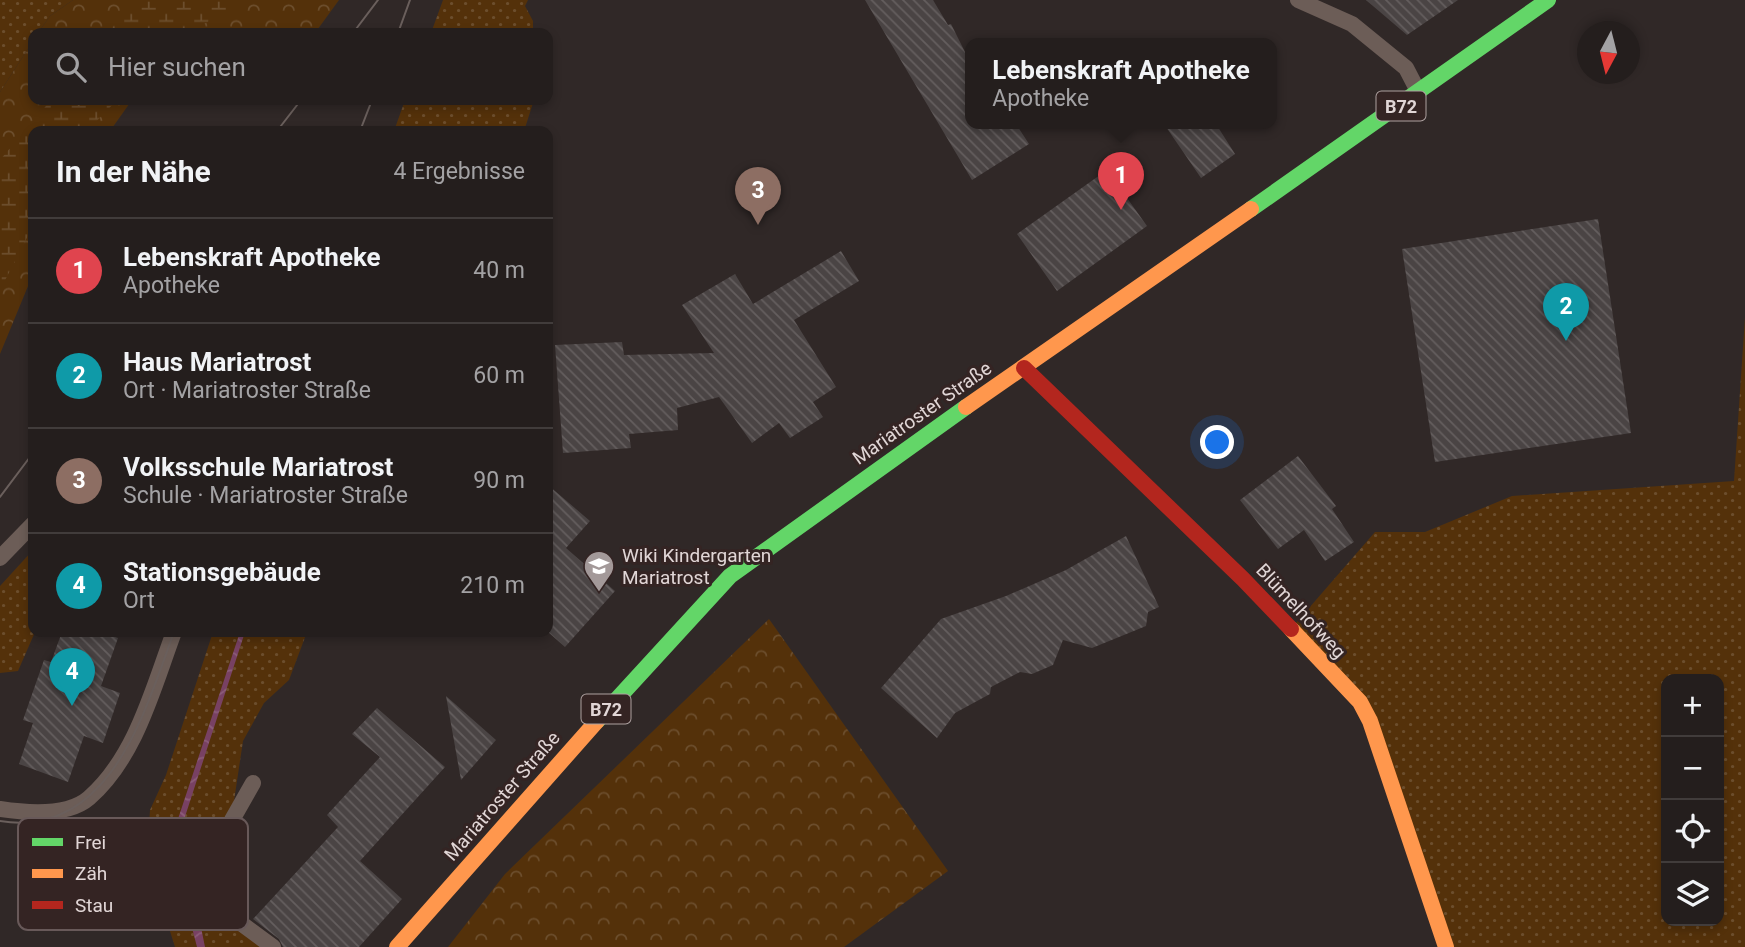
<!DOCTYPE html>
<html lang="de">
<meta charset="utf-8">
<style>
body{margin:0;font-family:Roboto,sans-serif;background:#2c2726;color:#f1f3f6}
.controls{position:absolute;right:21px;bottom:21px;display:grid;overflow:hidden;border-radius:14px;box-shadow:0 4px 10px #0003}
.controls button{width:63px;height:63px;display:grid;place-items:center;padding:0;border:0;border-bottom:2px solid #413c3b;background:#241e1d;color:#f1f3f6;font:35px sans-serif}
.compass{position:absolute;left:1577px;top:21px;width:63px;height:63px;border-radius:50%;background:#241e1d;box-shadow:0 4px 10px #0003;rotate:187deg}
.you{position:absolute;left:1218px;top:443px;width:24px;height:24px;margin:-18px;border:5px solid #fff;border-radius:50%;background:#1a73e8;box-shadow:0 0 0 10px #1a73e833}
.badge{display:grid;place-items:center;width:46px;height:46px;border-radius:50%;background:#8c9099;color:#fff;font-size:23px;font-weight:700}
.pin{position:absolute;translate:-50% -58px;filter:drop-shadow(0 2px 4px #0008)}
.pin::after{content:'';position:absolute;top:37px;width:24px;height:21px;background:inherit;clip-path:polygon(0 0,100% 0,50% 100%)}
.popup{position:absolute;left:965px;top:38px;width:312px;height:91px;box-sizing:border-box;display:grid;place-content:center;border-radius:14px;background:#241e1d;filter:drop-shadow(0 2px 5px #0005);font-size:23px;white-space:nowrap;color:#a3a2a4}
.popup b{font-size:26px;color:#f1f3f6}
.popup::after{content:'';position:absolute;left:50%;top:100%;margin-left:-14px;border:14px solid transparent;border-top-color:#241e1d}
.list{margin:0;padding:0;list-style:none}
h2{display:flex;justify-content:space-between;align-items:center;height:91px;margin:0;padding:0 28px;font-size:30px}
h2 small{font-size:23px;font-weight:400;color:#a3a2a4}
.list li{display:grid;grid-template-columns:46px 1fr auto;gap:21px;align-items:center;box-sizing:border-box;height:105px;padding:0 28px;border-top:2px solid #413c3b}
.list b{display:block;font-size:26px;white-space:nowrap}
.list p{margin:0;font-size:23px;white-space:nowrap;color:#a3a2a4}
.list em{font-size:23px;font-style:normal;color:#a3a2a4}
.icon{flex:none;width:38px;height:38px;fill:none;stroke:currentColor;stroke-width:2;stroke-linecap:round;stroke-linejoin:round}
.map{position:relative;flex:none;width:1745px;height:947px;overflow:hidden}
.search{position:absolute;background:#241e1d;box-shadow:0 4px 10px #0003;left:28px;top:28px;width:525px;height:77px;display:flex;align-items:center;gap:18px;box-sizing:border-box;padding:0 24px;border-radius:14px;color:#a3a2a4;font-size:26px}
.panel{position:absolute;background:#241e1d;box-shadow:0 4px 10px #0003;left:28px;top:126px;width:525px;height:511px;border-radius:14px}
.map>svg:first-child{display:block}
</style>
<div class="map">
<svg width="1745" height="947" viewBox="0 0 1745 947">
<defs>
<pattern id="green-dots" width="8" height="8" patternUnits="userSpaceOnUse" patternTransform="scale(1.75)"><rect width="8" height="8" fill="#54310a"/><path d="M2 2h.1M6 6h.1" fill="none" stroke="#6c4e2d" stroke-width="1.8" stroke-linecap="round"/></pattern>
<pattern id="forest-crowns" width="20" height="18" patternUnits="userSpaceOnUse" patternTransform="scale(1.75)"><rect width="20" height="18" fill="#54310a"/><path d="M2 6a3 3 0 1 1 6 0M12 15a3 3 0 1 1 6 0" fill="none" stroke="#6c4e2d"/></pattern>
<pattern id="wetland-marsh" width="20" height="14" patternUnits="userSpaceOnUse" patternTransform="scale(1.75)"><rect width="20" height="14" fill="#54310a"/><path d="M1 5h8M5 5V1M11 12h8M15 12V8" fill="none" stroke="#6c4e2d"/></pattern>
<pattern id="water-waves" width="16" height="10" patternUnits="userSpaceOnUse" patternTransform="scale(1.75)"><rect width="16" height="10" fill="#784163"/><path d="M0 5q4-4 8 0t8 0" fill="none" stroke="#8b5c79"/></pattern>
<pattern id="building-back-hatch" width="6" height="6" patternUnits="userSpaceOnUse" patternTransform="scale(1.75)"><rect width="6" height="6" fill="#4a4444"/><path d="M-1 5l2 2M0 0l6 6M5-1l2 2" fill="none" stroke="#645e5e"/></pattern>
</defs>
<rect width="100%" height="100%" fill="#302827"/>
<path fill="url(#green-dots)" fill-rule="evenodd" d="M0,0H73L50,16L38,33H33V41L0,92Z
M443,0H528L525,6L533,21V33H431Z
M405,100H534L524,131H394Z
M1745,317V947H1446L1370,721L1289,631L1375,532H1425L1512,496L1734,481ZM1666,679H1719V921H1666Z
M33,550L35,632L18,671L0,673V586Z
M213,632H307L289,680L264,703L243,741L228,841L225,886L218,896L198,898L154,890L146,874L150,810L166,775Z
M176,908L204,909L271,947H175L164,912Z"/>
<path fill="url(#forest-crowns)" d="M73,0H339L315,33H38L50,16Z
M33,41V100H132L110,131H33V274L0,354V92Z
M769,619L948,871L844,947H448L505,874Z"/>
<path fill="url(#wetland-marsh)" d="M135,0H251L186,33H107Z
M51,100H117L87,131H33V226L0,290V160Z"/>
<path fill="url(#water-waves)" d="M240,632H245L181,829L205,947H197L189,916L175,828Z"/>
<path fill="url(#building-back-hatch)" d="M865,0H933L948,25L951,24L970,62V124H1016L1029,144L972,180Z
M1366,0H1458L1407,35Z
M1164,124H1216L1235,154L1201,178Z
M1107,170L1147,226L1057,291L1017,234Z
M1598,219L1631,433L1435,462L1402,249Z
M841,251L859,281L794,320L836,387L813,402L823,417L790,438L779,423L752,443L719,397L677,408L678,430L629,434L631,448L563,453L555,345L622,342L624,355L714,353L682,305L735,274L753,304Z
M1298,456L1336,506L1332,509L1354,542L1325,561L1304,530L1278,549L1240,500Z
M548,485L590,521L566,548L615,591L565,647L548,632Z
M1126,536L1159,607L1148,612L1146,626L1092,648L1063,640L1053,665L1032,674L1020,672L991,687L990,694L955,713L937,738L881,688L941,619L1006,596L1066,570Z
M62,632H101L118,638L101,686L120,693L103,743L84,736L68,782L19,764L33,723L23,720L44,660L51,662Z
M446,696L496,740L461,780Z
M377,708L445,767L360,861L402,899L359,947H283L279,939L253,919L338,827L327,815L380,757L352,734Z"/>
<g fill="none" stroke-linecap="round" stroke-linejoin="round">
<path stroke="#6c5d57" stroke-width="16" d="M1298,0L1352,24L1406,68L1419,93
M0,558L33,524
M0,809C26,813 67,817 89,798C136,757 153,688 174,632
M215,904L273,947
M235,919L232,820L253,783"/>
<path stroke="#63d668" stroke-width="16" d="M1251,209L1548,0
M597,721L730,576L966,407"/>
<path stroke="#ff974d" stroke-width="16" d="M966,407L1251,209
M1291,629L1360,702L1370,721L1446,947
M397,947L597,721"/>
<path stroke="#b3261e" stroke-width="16" d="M1024,368L1243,579L1291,629"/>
<path stroke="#6a5f5c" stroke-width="2" d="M353,33L378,0
M398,33L410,0
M277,131L301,100
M360,131L372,100
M0,497L33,453
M0,821C110,839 145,711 174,632"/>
</g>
<defs>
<g id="school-pin" transform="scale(1.575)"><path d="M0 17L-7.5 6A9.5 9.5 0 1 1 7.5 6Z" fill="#a39999" stroke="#342423"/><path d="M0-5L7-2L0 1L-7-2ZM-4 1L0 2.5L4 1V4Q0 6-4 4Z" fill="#fff"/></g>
</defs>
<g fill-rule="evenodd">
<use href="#school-pin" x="599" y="566"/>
</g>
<g text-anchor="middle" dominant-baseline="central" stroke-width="6" stroke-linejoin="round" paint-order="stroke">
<g fill="#342423" stroke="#ada1a0" stroke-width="2">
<rect x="1376.5" y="91.5" width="49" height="29" rx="5"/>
<rect x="581.5" y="694.5" width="49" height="29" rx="5"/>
</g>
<g font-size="18" font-weight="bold" fill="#e1d6d6">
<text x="1401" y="106">B72</text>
<text x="606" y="709">B72</text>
</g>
<g font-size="19" fill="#e1d6d6" stroke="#342423">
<text transform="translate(922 413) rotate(-35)">Mariatroster Straße</text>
<text transform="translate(1301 611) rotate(47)">Blümelhofweg</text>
<text transform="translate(502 796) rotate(-49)">Mariatroster Straße</text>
</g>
<g font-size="19" fill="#e1d6d6" stroke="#342423" text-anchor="start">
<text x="622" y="555">Wiki Kindergarten<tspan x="622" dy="22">Mariatrost</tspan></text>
</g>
</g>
<rect x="18" y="818" width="230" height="112" rx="10" fill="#342423" stroke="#685959" stroke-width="2"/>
<rect x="32" y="838" width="31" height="8" fill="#63d668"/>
<rect x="32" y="869" width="31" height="9" fill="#ff974d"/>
<rect x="32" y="901" width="31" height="8" fill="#b3261e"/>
<g font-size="19" fill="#e1d6d6">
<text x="75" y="849">Frei</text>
<text x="75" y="880">Zäh</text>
<text x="75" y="912">Stau</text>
</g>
</svg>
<div class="controls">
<button>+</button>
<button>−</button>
<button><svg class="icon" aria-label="locate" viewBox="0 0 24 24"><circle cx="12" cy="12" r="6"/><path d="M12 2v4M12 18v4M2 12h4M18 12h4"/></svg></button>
<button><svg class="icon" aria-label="layers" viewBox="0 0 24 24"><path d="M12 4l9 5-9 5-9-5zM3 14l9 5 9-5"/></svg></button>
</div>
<svg class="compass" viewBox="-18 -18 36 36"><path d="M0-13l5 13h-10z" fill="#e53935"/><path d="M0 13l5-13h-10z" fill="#a3a2a4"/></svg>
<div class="you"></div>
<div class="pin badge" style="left:1121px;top:210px;background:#e0444e">1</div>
<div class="popup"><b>Lebenskraft Apotheke</b>Apotheke</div>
<div class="pin badge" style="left:1566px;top:341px;background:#0f9aa8">2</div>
<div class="pin badge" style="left:758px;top:225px;background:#8d6e63">3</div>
<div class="pin badge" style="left:72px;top:706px;background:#0f9aa8">4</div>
<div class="search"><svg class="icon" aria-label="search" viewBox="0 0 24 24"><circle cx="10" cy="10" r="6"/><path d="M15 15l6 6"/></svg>Hier suchen</div>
<section class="panel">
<h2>In der Nähe<small>4 Ergebnisse</small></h2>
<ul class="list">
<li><span class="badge" style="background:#e0444e">1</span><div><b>Lebenskraft Apotheke</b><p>Apotheke</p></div><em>40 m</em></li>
<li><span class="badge" style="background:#0f9aa8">2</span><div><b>Haus Mariatrost</b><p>Ort · Mariatroster Straße</p></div><em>60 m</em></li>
<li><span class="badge" style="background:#8d6e63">3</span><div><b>Volksschule Mariatrost</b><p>Schule · Mariatroster Straße</p></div><em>90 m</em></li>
<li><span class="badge" style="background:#0f9aa8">4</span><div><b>Stationsgebäude</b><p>Ort</p></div><em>210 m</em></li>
</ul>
</section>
</div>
